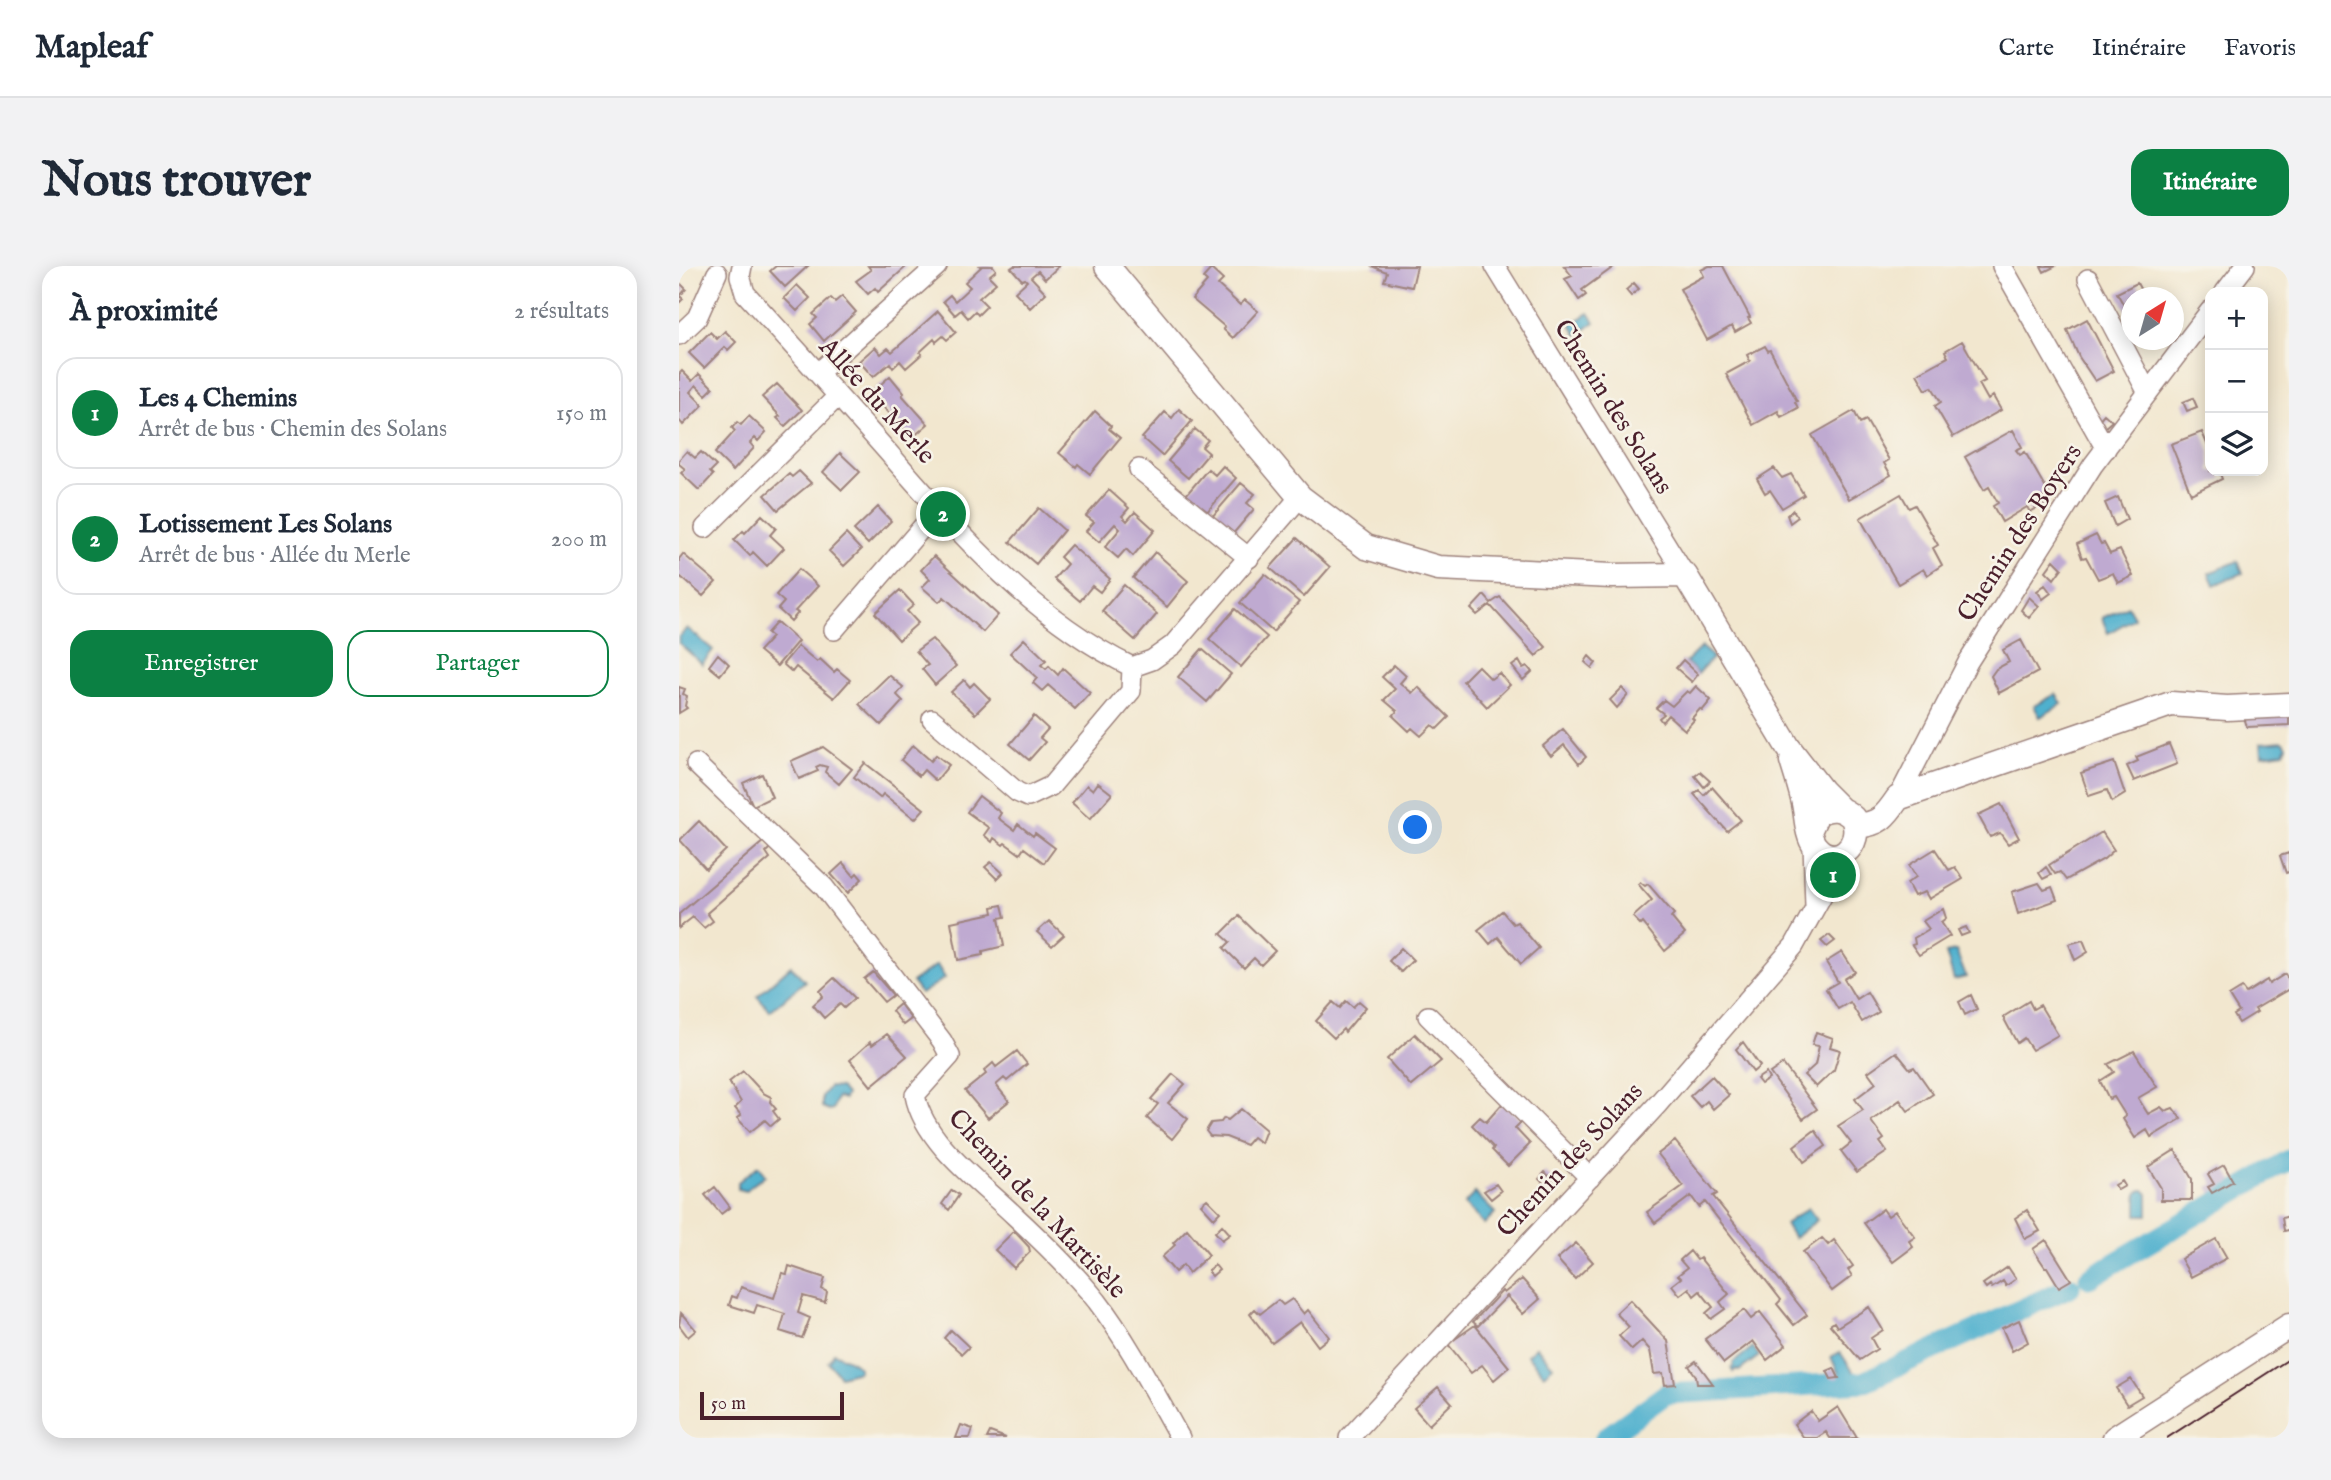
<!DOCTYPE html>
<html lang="fr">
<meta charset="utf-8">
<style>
body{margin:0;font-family:"IM FELL English",serif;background:#f2f2f3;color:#1f2937}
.controls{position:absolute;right:21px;top:21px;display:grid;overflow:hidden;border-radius:14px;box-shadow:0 4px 18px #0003}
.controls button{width:63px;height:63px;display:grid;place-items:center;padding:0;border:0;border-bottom:2px solid #e0e1e3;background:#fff;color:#1f2937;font:35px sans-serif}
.compass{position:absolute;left:1442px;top:21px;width:63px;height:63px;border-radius:50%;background:#fff;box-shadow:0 4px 18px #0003;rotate:37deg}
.scale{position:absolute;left:21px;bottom:18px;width:144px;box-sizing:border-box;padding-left:7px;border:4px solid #4a1f2b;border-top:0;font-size:19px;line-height:24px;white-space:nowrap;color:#4a1f2b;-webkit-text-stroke:5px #f7f3e8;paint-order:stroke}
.you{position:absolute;left:737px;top:562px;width:24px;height:24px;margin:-18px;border:5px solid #fff;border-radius:50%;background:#1a73e8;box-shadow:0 0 0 10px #1a73e833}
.badge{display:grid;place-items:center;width:46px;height:46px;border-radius:50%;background:#0b8043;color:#fff;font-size:23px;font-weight:700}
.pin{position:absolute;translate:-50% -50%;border:4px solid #fff;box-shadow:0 2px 7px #0006}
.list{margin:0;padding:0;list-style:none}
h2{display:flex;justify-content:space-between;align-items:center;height:91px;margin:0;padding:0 28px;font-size:30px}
h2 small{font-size:23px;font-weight:400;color:#747a83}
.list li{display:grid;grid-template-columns:46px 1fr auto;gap:21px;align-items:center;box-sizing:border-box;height:112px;margin:0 14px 14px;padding:0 14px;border:2px solid #e0e1e3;border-radius:21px}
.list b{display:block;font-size:26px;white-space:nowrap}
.list p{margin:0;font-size:23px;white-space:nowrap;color:#747a83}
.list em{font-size:23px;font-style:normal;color:#747a83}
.actions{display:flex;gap:14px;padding:21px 28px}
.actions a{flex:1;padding:16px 0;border:2px solid #0b8043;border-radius:21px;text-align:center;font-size:24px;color:#0b8043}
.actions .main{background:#0b8043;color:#fff}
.icon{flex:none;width:38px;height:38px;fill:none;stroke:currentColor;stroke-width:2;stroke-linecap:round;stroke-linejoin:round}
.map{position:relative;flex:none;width:1610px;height:1172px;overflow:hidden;border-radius:21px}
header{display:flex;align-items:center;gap:42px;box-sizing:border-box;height:98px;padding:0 35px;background:#fff;border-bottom:2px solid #e0e1e3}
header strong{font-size:33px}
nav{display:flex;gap:38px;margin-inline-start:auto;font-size:24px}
.intro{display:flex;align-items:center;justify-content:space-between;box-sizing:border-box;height:168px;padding:0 42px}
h1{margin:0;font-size:49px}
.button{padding:18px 32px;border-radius:21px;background:#0b8043;color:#fff;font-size:24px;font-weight:700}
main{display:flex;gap:42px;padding:0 42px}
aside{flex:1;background:#fff;border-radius:21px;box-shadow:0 4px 18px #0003}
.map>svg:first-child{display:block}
</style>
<header>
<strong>Mapleaf</strong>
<nav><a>Carte</a><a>Itinéraire</a><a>Favoris</a></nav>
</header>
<div class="intro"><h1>Nous trouver</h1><a class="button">Itinéraire</a></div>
<main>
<aside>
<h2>À proximité<small>2 résultats</small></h2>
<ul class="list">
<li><span class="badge">1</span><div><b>Les 4 Chemins</b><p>Arrêt de bus · Chemin des Solans</p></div><em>150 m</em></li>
<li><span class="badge">2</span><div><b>Lotissement Les Solans</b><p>Arrêt de bus · Allée du Merle</p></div><em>200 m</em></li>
</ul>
<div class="actions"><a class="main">Enregistrer</a><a>Partager</a></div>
</aside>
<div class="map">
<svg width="1610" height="1172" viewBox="0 0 1610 1172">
<rect width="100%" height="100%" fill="#f7f3e8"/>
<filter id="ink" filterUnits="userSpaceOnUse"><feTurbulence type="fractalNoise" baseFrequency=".0143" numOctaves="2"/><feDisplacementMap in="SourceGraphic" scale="14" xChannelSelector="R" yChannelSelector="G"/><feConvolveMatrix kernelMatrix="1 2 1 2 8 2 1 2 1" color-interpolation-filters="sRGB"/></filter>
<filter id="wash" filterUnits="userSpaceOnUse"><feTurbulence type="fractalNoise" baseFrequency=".00686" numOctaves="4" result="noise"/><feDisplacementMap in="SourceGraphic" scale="28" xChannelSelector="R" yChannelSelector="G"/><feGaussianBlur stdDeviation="1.57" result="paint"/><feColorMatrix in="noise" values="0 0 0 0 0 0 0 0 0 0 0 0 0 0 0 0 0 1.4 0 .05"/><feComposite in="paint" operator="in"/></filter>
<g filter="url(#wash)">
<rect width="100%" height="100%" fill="#f2e7cf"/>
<path fill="#4fb0ce" stroke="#4c687c" stroke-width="2" d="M910,47L916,56L898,69L892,59L893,54H899Z
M1559,295L1564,307L1535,319L1530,307Z
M1449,340L1455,352L1429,367L1423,352Z
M8,362L34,384L23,398L0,377V371Z
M1022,381L1034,391L1019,408L1007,396Z
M1377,428L1383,438L1361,451L1355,440Z
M1604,475L1608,480L1605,486L1583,489L1582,477Z
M1277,685L1287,711L1275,714L1267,687Z
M258,699L266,712L242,728L233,716Z
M112,700L126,715L91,745L78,730Z
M150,821L161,822L167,829L165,833L158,831L154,843L150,844L143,841V830Z
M79,900L86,909L66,925L59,923V916Z
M1462,924H1465L1469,928V949H1458V928Z
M796,927L816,947L805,958L785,938Z
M1129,942L1138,954L1115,972L1106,958Z
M857,1081L874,1100L865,1108L848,1089Z
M1074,1081L1080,1090L1060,1105L1057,1103L1054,1106L1052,1102L1055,1100L1054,1097Z
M1161,1086L1175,1107L1161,1110L1152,1091Z
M155,1087L174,1096L180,1101V1105L161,1110L149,1096Z"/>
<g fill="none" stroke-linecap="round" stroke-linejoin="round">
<path stroke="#4fb0ce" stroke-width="21" d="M1410,1012L1610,894
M926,1172L987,1128L1184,1116L1391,1021"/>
</g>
<g id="blocks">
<path fill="#bfaad1" d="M97,0H129L106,21L91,5Z
M189,0H228L199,26L196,22L189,28L177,15L192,4Z
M301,0H314L317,4L310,10L317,17L300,32L308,40L299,49L296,45L289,52L282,44L276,49L264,35L271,29L276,35L291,21L286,16L302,1Z
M335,0H380L366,13L359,5L352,11L367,27L351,42L336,26L348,15L346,13L343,14L332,2Z
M692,0H738L733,21L705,15L708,6Z
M885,0H936L903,24L907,29L900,34L886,13L893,10Z
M1030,0H1044L1071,51L1069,52L1072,57L1056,66L1053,60L1028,74L1001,23L1025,10L1022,4Z
M1362,0H1377L1365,6Z
M532,3L544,14L539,19L561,39L566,34L579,45L554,72L544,63L546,61L513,33L528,16L524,12Z
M0,16L7,23L1,30L4,33L0,37Z
M955,17L960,23L952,30L947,24Z
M1458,17L1466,32H1452V48L1450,43L1448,45L1438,27Z
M118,19L131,32L118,45L105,32Z
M163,30L177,46L145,75L131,58L138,52L134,48L152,32L156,36Z
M259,45L277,66L268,74L264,70L257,76L255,73L241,86L243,88L227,102L221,95L214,102L211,97L194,111L180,95L196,81L202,88L209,82L213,86Z
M1408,53L1435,105L1416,115L1400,91L1388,64Z
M46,65L57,76L49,84L46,81L25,102L10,87L31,66L38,73Z
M1283,75L1306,115L1300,118L1309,134L1314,130L1322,144L1274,171L1256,140L1262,136L1253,121L1247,124L1238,108L1269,91L1266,85Z
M1086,80L1089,85L1091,84L1118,135L1116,136L1119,142L1102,151L1099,145L1074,159L1047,108L1071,95L1068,89Z
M3,105L13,115L20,108L34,122L27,129L17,119L11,126L24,139L4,159L0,154V108Z
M211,110L225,127L223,129L249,158L233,172L192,127Z
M98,118L123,144L106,160L98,152L101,150L83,131Z
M1514,132L1518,141L1508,145L1504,136Z
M500,143L513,155L483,190L463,172L486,146L493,152Z
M416,145L432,160L430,163L441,172L411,208L399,198L397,201L380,187Z
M1175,145L1181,157L1187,154L1210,194L1205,197L1212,209L1170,233L1133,169Z
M1425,148L1433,155L1424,163L1418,156Z
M70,150L87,166L79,175L76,172L71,177L75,182L54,205L36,187L56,165L53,162L58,156L62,159Z
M516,163L529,174L523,181L530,187L509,212L489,195Z
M1334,164L1343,181L1337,184L1341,189L1346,186L1370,228L1364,231L1368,237L1351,246L1348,241L1323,256L1314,240L1319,237L1310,221L1305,224L1286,191Z
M1523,166L1531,185V205H1540L1543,213L1512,228L1492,178Z
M8,185L16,192L22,186L37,200L31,206L34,209L20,224L2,207L6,203L0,198V194Z
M161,187L181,206L163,224L144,206Z
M544,200L557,212L527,247L507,229L529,203L536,209Z
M1095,202L1103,212L1112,208L1125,229L1103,242L1091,224L1086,227L1078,213Z
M120,205L132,217L99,244L86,229L110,208L113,211Z
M562,217L576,228L568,237L575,243L553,269L532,252Z
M430,224L450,242L443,250L448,255L456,246L476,264L454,290L447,283L439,292L426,281L441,263L436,258L420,276L407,265L415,256L407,250Z
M1222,228L1230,242L1236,239L1259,279L1254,282L1263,299L1248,309L1244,303L1219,318L1181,252Z
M1439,231L1448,253L1436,260L1426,237Z
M199,241L212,255L189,278L175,264Z
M360,242L385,264L357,298L331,276Z
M1114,244L1119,251L1111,257L1108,249Z
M83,249L97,262L91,269L105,282L88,300L74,286L71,290L55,274L64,265L66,267Z
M167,268L182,284L165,300L150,285Z
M1417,269L1422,278L1425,277L1431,288L1441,284L1454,310L1439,317L1434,307L1419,313L1407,291L1403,292L1398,278Z
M618,272L651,301L625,331L591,302Z
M392,279L431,313L421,326L413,320L401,335L375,313L388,298L381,291Z
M476,286L509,315L488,341L454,312Z
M4,288L37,316L24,330L2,311L0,313V293Z
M255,290L319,349L304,366L265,331L260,336L243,321L251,313L242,304Z
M1375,294L1383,302L1375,313L1367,305Z
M120,303L139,320L116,345L119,347L112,355L99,343L105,336L97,329Z
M586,308L620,336L594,366L561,337Z
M445,319L478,348L456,374L423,345Z
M1366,319L1372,327L1364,333L1358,325Z
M221,324L235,339L228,345L239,357L220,374L196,347Z
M805,329L812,337L821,331L867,381L857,390L811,339L798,349L792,343Z
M1350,331L1360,340L1350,352L1342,344Z
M556,343L588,371L562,401L530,373Z
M98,356L119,375L98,400L80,385L93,371L88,367Z
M253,373L277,400L256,419L243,403L249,399L237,385Z
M345,373L367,394L362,399L367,403L370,400L379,409L384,402L411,427L396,443L369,419L363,425L354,417L358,412L331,387Z
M1342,374L1359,406L1320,427L1312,410L1317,403L1330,396L1324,384Z
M119,380L138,396L141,393L155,406L158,403L171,414L155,432L117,401L113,406L104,398Z
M523,383L552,408L528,436L499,411Z
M39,388L50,398L41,409L30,400Z
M910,390L917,397L913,402L906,396Z
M1004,394L1019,408L1013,416L997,402Z
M840,395L844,402L848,400L853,406L844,414L833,400Z
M715,399L727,410L721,417L733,427L739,421L770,451L758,463L753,459L742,470L733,462L730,465L714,450L718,445L705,434L716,423L703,411Z
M799,400L812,413L820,407L831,419L808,441L784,415Z
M210,409L224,421L218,429L224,435L202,459L180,438Z
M285,414L291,421L295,417L311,433L296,448L272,426Z
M1017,420L1032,434L1023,445L1021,443L1013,452L1015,454L1006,464L989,449L983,456L980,452L985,448L977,442L985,434L993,440L1008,425L1011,427Z
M0,421L6,423L4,428L8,430L6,440L8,442L0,447Z
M943,422L949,429L938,442L931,434Z
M1610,448V459L1568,461L1565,451Z
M355,450L369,463L361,472L366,476L350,494L331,478Z
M884,463L907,491L900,498L885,479L872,490L864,480Z
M1490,478L1498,498L1455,515L1448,500L1459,495L1457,491Z
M234,479L252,495L257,489L270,499L257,515L245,504L240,510L222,494Z
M144,481L173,503L160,518L146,506L148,501L141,499L137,501L139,505L120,513L112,495Z
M1435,496L1446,528L1433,536L1428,524L1410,530L1402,507Z
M186,497L245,543L236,553L204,528L201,532L175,511Z
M1021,506L1031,515L1025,521L1016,510Z
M83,508L93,531L74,540L64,517Z
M419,517L433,528L411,553L393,537L408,519L414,524Z
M1033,521L1062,554L1048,565L1015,528L1020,524L1025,529Z
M300,530L322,547L319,552L335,564L339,558L354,570L356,567L376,582L365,597L345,582L341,588L326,577L324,579L315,572L313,576L305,569L310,562L288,546Z
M1322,538L1340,572L1329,578L1321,567L1311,571L1299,549Z
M20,555L47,584L27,603L1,574Z
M1423,566L1435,584L1425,593L1387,614L1381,606L1376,608L1370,599Z
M85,575L91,582L87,586L91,592L28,647L34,655L25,662L14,651L0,662V648Z
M1256,583L1270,604L1276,601L1284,613L1250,633L1246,626L1235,630L1228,617L1237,611L1230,599Z
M1610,587V606L1607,607L1601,590Z
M312,596L324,607L318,613L306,601Z
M164,597L175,610L178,607L183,613L169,627L152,608Z
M1367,601L1372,609L1364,613L1360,607Z
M961,616L966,620L969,618L995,648L992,651L1006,668L986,685L964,657L962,659L954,651L973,634L959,618Z
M1360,617L1365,624L1373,621L1378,634L1339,648L1333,626Z
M323,639L326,651L320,652L325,680L304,685V689L279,694L272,656L314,647L313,641Z
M1264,643L1267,652L1262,656L1271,670L1240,689L1233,679L1236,678L1235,672L1250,663L1244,655Z
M823,645L834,658L838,656L860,682L842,698L819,671L811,678L799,664Z
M560,650L596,685L582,699L575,692L565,702L545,682L551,676L542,668Z
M370,655L385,669L373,680L358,666Z
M1287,661L1290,667L1282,670L1279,664Z
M1150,669L1156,675L1148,681L1142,675Z
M1404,674L1409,686L1396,694L1390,678Z
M722,682L734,694L722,706L710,695Z
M1163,686L1176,706L1165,713L1177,733L1188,726L1200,746L1183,756L1171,736L1159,743L1147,723L1159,716L1147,696Z
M194,706L214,729L205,736L185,713Z
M1606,708L1610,715V723L1576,743L1578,746L1560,757L1555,749L1560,746L1550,730L1563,722L1567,727L1588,714L1590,718Z
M155,712L176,732L165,742L161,738L145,752L134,739L144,730L141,725Z
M1292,729L1298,743L1286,749L1280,736Z
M667,735L674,741L680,735L687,741L666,766L664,763L655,772L637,755L654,736L661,742Z
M1350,735L1354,743L1361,739L1379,769L1353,784L1345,772L1338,777L1324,751Z
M221,738L232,753L224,759L213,745Z
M1137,766L1154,772L1151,781L1161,784L1155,804L1137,821L1125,809L1136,799L1140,780L1133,779Z
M208,768L228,790L192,820L171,794L191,776L193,779Z
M736,768L762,795L732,820L708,793Z
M1064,776L1081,800L1074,806L1057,783Z
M338,785L348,798L328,815L325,812L317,819L330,835L309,852L286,825L307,808L305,805L314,797L317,801Z
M1455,785L1478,821L1459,832L1469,848L1482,841L1486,845L1494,842L1502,853L1472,871L1468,864L1456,872L1444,853L1447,850L1435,831L1430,833L1421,815L1435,806L1429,798Z
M1217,786L1231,803L1235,801L1254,828L1229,845L1221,834L1192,855L1205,873L1201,876L1208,886L1178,906L1162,885L1172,877L1159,860L1184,844L1176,833L1197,817L1189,806Z
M1104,798L1138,843L1124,853L1091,807Z
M64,805L84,827L92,831L91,836L97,843L94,845L100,853L92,860L86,854L71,866L58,852L62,849L56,842L62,836L50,816Z
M1087,807L1090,813L1082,818L1078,813Z
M494,808L506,818L489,837L509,853L493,873L468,852L479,838L472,833Z
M1033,810L1050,829L1034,843L1028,835L1021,841L1011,830Z
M824,837L843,855L836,862L851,878L829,900L813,884L815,882L793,859L801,851L807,856Z
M562,843L587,864L582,877L574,871L567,879L547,871L531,870L527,865L532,857L542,856L545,852L549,854Z
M1136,864L1147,880L1125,896L1115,880Z
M996,875L1038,928L1034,930L1128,1049L1115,1059L1098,1038L1102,1034L1026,936L1020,941L1012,930L976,957L968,946L1004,920L979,888Z
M1496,884L1513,913V934H1482V922L1469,901Z
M1545,899L1554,915L1533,927L1529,921L1535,918L1529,908Z
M866,906L877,918L871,924L860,913Z
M1443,915L1446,920L1439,924L1436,919Z
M817,918L822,925L812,933L805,925Z
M36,921L51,941L42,948L26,929Z
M273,924L280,929L270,944L263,938Z
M528,933L541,946L535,952L522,938Z
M1204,943L1209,950L1216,945L1236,971L1230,975L1234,981L1214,996L1185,957Z
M1348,944L1361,965L1346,973L1336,952Z
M1610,950V964L1605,965L1603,952Z
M543,959L551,968L543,974L536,966Z
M508,963L530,989L510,1007L504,999L496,1006L483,991L496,979L494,977Z
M335,965L350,981L351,986L335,1002L316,984Z
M1143,972L1149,979L1155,974L1174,1000L1169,1004L1173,1010L1153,1025L1124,986Z
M1537,973L1548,992L1512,1011L1502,993Z
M1367,974L1392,1014L1380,1021L1368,1001H1366L1354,983Z
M897,977L914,996L896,1013L878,993Z
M1011,985L1018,994L1021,992L1050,1028L1041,1036L1046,1043L1032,1053L1027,1047L1034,1041L1021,1025L1015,1030L1010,1022L1001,1029L993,1019L1002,1012L999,1009L1008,1002L1001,994Z
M536,999L540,1004L533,1010L529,1005Z
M110,1000L146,1012L143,1023L148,1026L146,1036L124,1030L119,1047L131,1052L123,1072L101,1065L106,1048L78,1039L75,1047L50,1039L53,1030L58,1032L62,1021L95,1032L103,1007L108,1008Z
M1329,1001L1337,1013L1327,1020L1324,1015L1313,1022L1311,1019L1307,1022L1304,1018Z
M843,1013L861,1033L844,1048L828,1030L799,1060L794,1056L823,1025L825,1027Z
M613,1033L625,1048L629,1044L650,1071L639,1080L621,1056L593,1077L571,1048L576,1043L581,1048L599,1034L604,1039Z
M951,1034L989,1075L996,1118L986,1119L984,1107L975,1108L971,1084L963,1075L953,1084L940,1070L950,1061L937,1047Z
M1190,1041L1204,1064L1192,1072L1198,1083L1181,1094L1151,1059L1155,1056L1158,1061Z
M1065,1044L1072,1053L1081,1046L1107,1079L1088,1094L1074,1075L1045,1097L1026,1073Z
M2,1047L17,1064L9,1071L0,1059Z
M1340,1054L1349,1076L1333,1085L1323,1062Z
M796,1059L830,1101L815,1114L803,1099L792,1107L769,1078Z
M272,1064L290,1081L283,1088L265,1072Z
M1017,1095L1034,1118H1018L1017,1110L1010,1100Z
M1155,1102L1160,1112L1152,1113L1148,1105Z
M1452,1113L1463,1130L1448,1139L1437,1122Z
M759,1121L773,1137L750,1159L735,1142Z
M1159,1141L1178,1172H1151L1147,1166L1138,1172H1125L1115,1158L1132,1145L1139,1155Z
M282,1159L294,1163L291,1172H277Z
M311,1166L327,1172H308Z"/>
</g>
</g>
<g filter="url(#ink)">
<use href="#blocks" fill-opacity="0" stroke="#9e837d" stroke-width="2"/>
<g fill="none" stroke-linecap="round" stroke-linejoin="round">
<g stroke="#9e837d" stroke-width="22">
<path id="minor" d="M63,0L61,10L66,27C114,79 161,132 208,185C280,267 353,352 453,401L473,394L494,379L621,231
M816,0L1006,309
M1323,0L1427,183
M1409,13L1469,127
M1546,26L1566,0
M0,69L18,52L38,7
M139,107L258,0
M460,203L570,292
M26,262L159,130
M155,364L259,243
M253,453L338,526L349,531L372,520L452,425L453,401
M17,498L145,621L263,775L271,790L236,829C245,877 302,917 336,950C364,976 394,1005 418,1035C450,1077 475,1126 501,1172
M1219,532L1289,396L1414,199L1531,45
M1134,578L1136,640
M749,750L911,912
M670,1172L978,839L1115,680L1167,586"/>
</g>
<g stroke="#9e837d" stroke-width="27">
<path id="tertiary" d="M428,0L621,231L687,281L759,302L933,310L1006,309L1109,481L1143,525L1161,543
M1113,495C1117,508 1121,520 1124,533C1128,547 1127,569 1136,580C1156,604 1185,580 1174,552C1163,541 1151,540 1138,548L1131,563
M1177,560C1201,558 1206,551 1219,532L1492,438L1548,442L1610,439
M1436,1172L1610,1060"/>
</g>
<use href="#minor" stroke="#fff" stroke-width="19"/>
<use href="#tertiary" stroke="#fff" stroke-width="24"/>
<path stroke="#4a1f2b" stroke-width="2" d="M1488,1172L1610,1093"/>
</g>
</g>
<g text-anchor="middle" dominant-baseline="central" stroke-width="5" stroke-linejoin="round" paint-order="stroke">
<g font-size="26" fill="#4a1f2b" stroke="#f7f3e8">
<text transform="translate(198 135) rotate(48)">Allée du Merle</text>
<text transform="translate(934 141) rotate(58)">Chemin des Solans</text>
<text transform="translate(1341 267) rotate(-57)">Chemin des Boyers</text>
<text transform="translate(891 894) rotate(-47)">Chemin des Solans</text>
<text transform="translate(358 938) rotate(47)">Chemin de la Martisèle</text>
</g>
</g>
</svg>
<div class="controls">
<button>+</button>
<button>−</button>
<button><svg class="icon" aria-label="layers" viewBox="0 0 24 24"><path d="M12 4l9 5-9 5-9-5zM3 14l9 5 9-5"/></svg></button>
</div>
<svg class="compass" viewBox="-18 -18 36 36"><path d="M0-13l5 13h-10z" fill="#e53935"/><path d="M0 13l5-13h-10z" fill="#747a83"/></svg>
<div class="scale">50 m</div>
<div class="you"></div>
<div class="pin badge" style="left:1154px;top:609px">1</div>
<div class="pin badge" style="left:264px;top:248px">2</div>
</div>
</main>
